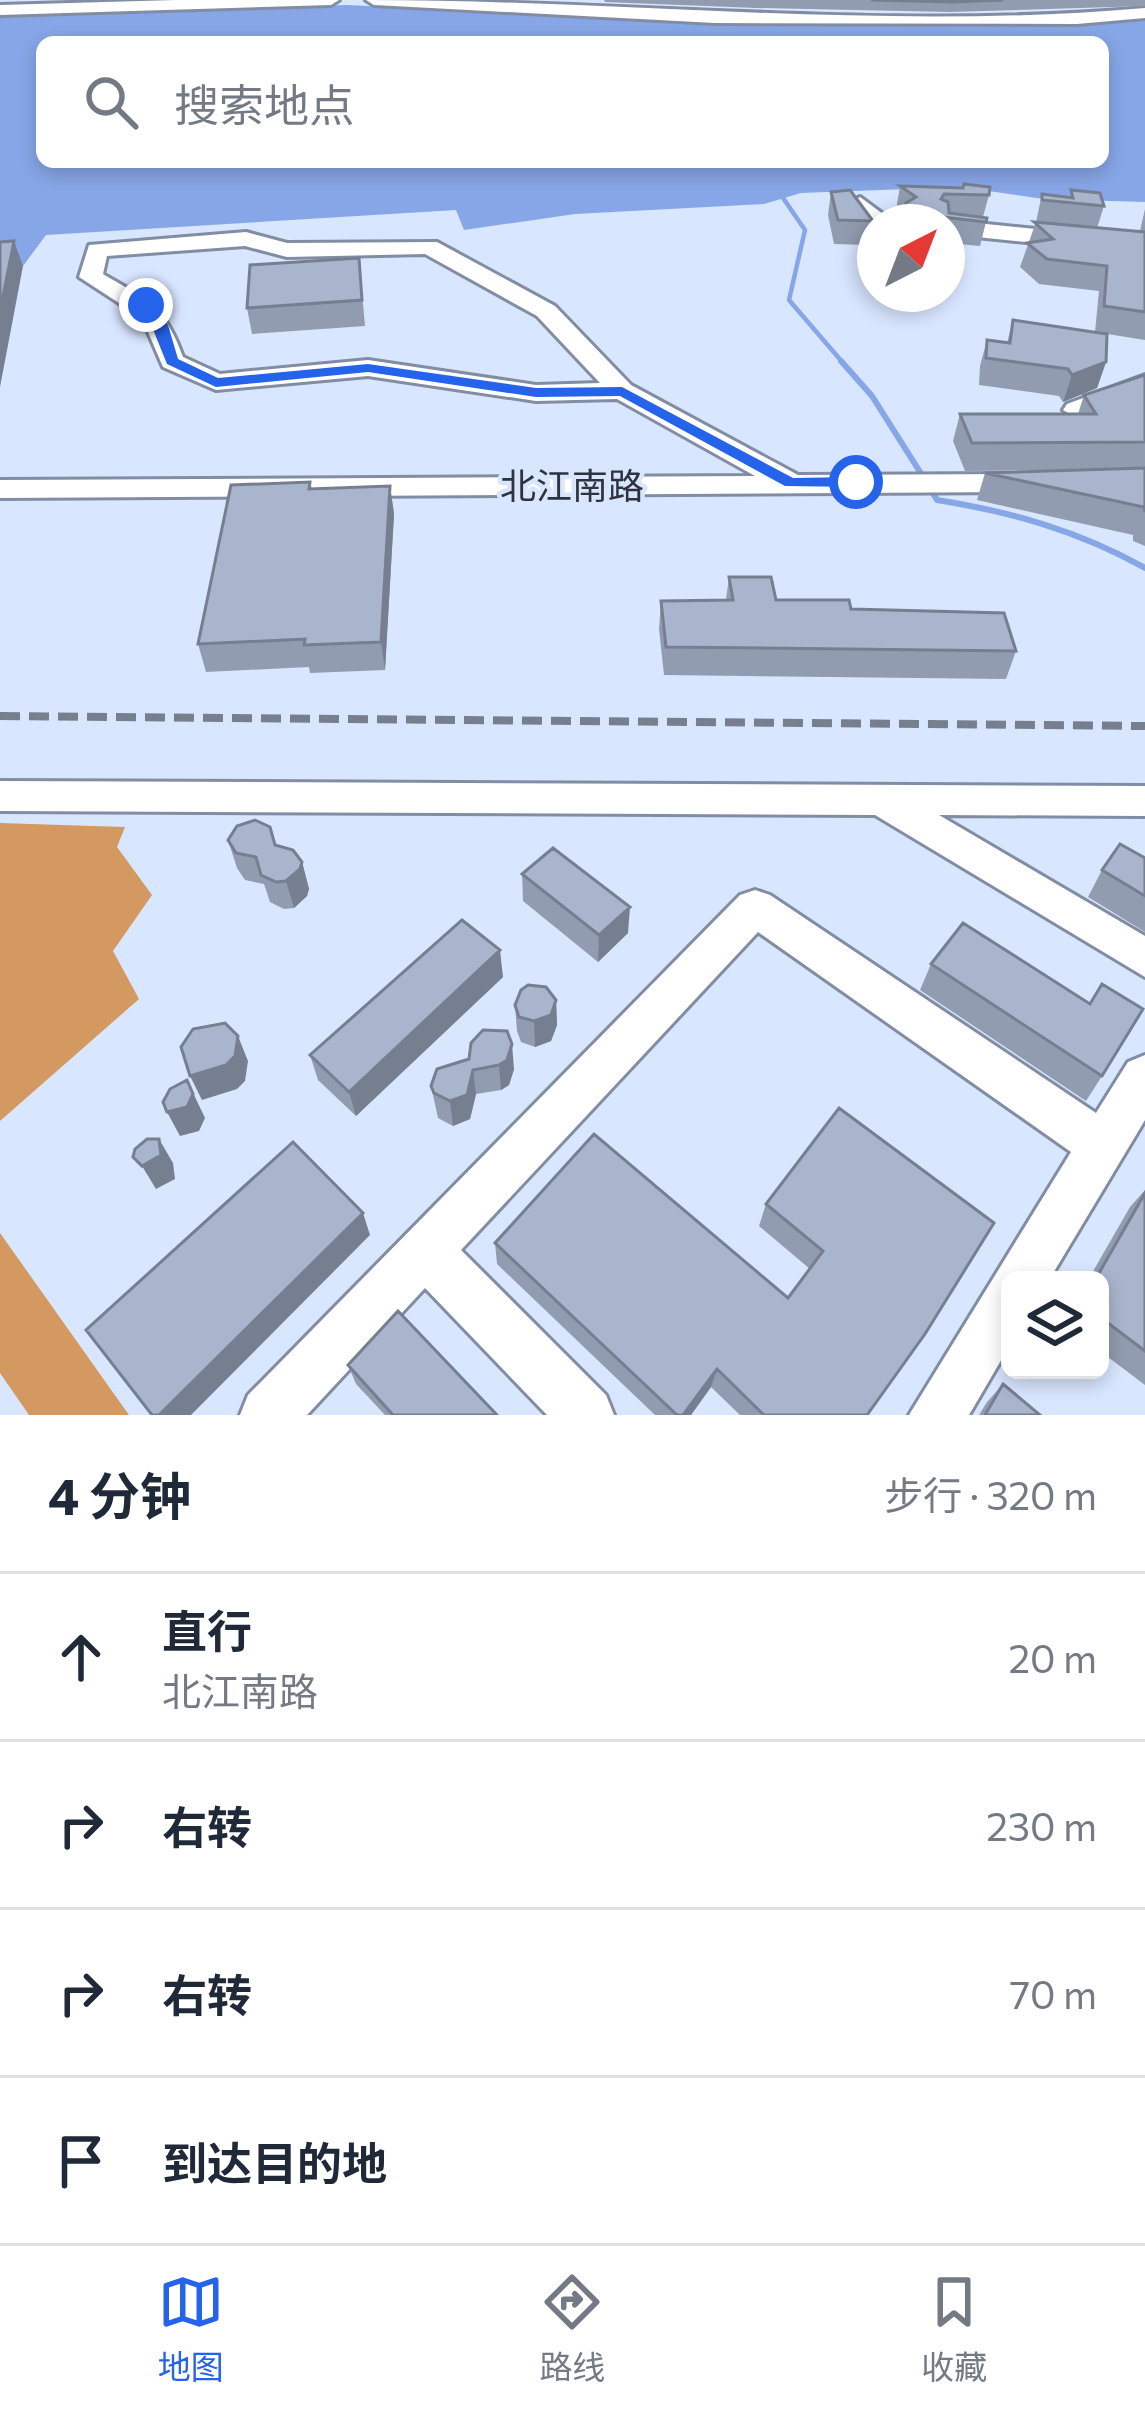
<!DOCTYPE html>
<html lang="zh">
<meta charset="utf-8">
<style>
body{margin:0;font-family:Commissioner,"Noto Sans SC",sans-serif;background:#f6f6f7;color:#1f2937}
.controls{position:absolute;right:36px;bottom:36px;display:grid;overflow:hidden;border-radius:18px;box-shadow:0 6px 18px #0003}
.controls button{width:108px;height:108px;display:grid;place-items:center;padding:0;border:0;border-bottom:3px solid #e0e1e3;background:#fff;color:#1f2937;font:60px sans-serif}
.compass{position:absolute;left:857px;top:204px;width:108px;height:108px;border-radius:50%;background:#fff;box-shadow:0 6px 18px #0003;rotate:42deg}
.stop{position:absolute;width:36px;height:36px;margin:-27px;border:9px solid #2563eb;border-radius:50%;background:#fff}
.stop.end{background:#2563eb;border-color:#fff;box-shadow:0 3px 12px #0008}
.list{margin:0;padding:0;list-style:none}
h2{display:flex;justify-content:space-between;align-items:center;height:156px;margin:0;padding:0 48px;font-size:51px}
h2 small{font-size:39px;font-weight:400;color:#747a83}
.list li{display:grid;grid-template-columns:78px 1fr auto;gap:36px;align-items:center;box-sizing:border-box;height:168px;padding:0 48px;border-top:3px solid #e0e1e3}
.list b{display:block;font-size:45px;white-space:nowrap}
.list p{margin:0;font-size:39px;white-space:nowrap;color:#747a83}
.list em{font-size:39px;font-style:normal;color:#747a83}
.icon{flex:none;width:66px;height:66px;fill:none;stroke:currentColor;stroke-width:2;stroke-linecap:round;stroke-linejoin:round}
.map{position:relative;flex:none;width:1145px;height:1415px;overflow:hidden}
.search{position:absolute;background:#fff;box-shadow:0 6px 18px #0003;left:36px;right:36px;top:36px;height:132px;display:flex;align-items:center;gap:30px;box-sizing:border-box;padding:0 42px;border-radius:18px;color:#747a83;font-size:45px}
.sheet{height:828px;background:#fff}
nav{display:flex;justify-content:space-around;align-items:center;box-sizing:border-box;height:168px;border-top:3px solid #e0e1e3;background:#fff;font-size:33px;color:#747a83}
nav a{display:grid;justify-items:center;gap:6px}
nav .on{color:#2563eb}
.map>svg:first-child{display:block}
</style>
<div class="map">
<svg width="1145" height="1415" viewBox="0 0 1145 1415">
<rect width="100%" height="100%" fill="#d9e6ff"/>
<path fill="#d49961" d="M0,823L125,827L117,847L152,895L113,951L139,999L0,1121Z
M0,1233L129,1415H29L0,1373Z"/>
<path fill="#87a6e7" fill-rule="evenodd" d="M346,5L750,23H1118L1145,19V202L1044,199L961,187L801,193L764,204L575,214L464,230L456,210L46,235L23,266L0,268V17ZM42,42H1103V162H42Z"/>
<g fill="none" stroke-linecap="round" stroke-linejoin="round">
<path stroke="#87a6e7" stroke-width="4.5" d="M779,192L805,230L789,300L844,364"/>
<path stroke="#87a6e7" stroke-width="6" d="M841,361L872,396L920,472
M933,493L937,500C1012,512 1079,531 1145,568"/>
<g stroke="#828da4" stroke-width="6">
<path id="minor" d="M176,0H339L331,5L0,15V5Z
M366,0C625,0 886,31 1145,8V18L1077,24L715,23L374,5Z
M860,197L883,214L907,222L868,225L849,203Z
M947,220L1145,240V254L947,234V222H940Z
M246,232L287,243L437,242L555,306L631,385L798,475L1027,474L1042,483L1027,492L0,498V480L755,476L617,399L536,401L368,376L216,390L163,367L142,318L79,277L89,245ZM245,246L287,257L425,254L537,316L600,383L536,385L368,360L220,374L183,357C165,306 147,300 103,274L107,256Z
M1145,375V392L1077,418L1063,410L1067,404Z
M0,781L1145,786V816L939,815L1145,936V977L875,815L0,811Z
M755,890L770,895L1096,1113L1128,1062L1145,1055V1120L1049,1280H1010V1345L969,1415H909L1071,1152L758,932L461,1250L606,1395L614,1415H547L425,1288L307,1415H240L248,1395L740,895Z"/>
</g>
<use href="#minor" fill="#fff" fill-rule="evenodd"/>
<path stroke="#777f8f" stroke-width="8" stroke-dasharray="20 9" stroke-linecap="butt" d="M0,716L1145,726"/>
</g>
<path fill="#919cb0" d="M604,0H1145V6L950,12L756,8L605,2Z
M900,186L989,195L983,217L987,218L980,246L947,243V222H902L903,215L896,210Z
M1071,190L1104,206L1097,228L1140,231L1145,209V340L1095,332L1099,291L1039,284L1020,267L1036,222L1042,194L1069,197Z
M831,192L873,221L869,245L834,244L828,215Z
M359,258L365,326L252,334L247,308Z
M1013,320L1106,362L1097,388L1063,402L1059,396L979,385L980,366L987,340L1007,343Z
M1145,375V546L1133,541V535L977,500L985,473L1092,470L965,471L953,441L960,414H1078L1084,395Z
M310,482L312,489L390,486L394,514L385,670L310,673L309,667L206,672L198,644Z
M729,577L776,600L851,609L1016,651L1006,679L664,675L659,629L661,601L726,600Z
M228,840L275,845L302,862L309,889L307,896L294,908L284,909L270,902L264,884L245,880L237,868Z
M1145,858V932L1088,897L1102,870Z
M522,874L628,933L598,962L523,901Z
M931,964L1102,1076L1086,1101L920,990Z
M503,977L356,1116L318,1080L310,1055Z
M556,1000L557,1025L551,1041L535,1047L521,1042L517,1031L515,1005Z
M469,1059L514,1069L509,1085L501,1090L476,1094L470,1119L453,1126L438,1118L431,1086Z
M839,1108L868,1415H740L711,1387L691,1415H655L497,1264L495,1243L788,1298L810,1269L759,1226L766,1204Z
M1145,1190V1385L1100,1351V1280H1088L1130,1207Z
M348,1365L497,1415H385L356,1384Z
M1003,1384L1040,1415H979L987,1402Z"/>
<path fill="#767f90" d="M14,241L23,266L0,387V311Z
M1106,362L1097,388L1063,402L1072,375Z
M390,486L394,514L385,670L381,642Z
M302,862L309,889L307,896L294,908L286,881Z
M630,907L628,933L598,962L599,935Z
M500,950L503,977L356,1116L349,1092Z
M556,1000L557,1025L551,1041L535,1047L534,1021Z
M238,1036L248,1061L245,1081L237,1089L202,1100L190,1076Z
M512,1044L514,1069L509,1085L501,1090L499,1065Z
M473,1070L476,1094L470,1119L453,1126L450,1101Z
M187,1080L205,1118L199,1131L180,1136L167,1112Z
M159,1139L173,1163L175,1179L156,1189L142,1166Z
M363,1213L370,1235L191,1415H159Z
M717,1369L711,1387L691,1415H683Z"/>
<path fill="#a9b5cd" stroke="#767f90" stroke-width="3" d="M871,0H1003L953,2Z
M964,184L990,187L989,195L944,194L941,199L948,202L949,213L987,218L986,222L942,217V222H912L906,203L916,197L900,186L963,188Z
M850,190L873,221L838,220L831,192Z
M1071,190L1100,193L1104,206L1042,200V194L1073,198Z
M1034,222L1145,232V312L1104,306L1107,266L1047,259L1027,243L1053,239Z
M14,241L0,311V242Z
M359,258L362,300L247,308L250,265Z
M1013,320L1107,334L1106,362L1072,375L1068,369L986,358L987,340L1010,343Z
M1145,375V442L972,443L960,414H1096L1084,395Z
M1145,468V512L1144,507L985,473Z
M310,482L309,489L390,486L381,642L304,645L305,639L198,644L231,485Z
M729,577H771L776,600H849L851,609L1004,613L1016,651L666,647L661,601L733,600Z
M255,820L270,827L275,845L293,850L302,862L300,869L286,881L276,882L261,875L256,857L236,853L228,840L237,826Z
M1120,844L1145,858V896L1102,870Z
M553,848L630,907L599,935L522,874Z
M462,920L500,950L349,1092L310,1055Z
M963,923L1090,1004L1102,984L1143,1009L1102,1076L931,964Z
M528,985L546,987L556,1000L551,1015L534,1021L519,1017L515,1005L521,990Z
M225,1023L238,1036L235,1056L226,1065L190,1076L181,1047L193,1029Z
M483,1030L507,1031L512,1044L507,1060L499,1065L473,1070L467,1095L450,1101L434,1093L431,1086L437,1069L469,1059L471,1043Z
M187,1080L193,1094L187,1107L167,1112L163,1102L170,1089Z
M839,1108L994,1223L925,1334L867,1415H764L717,1369L683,1415H677L495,1243L594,1134L788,1298L823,1251L766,1204Z
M147,1139H159L161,1155L142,1166L133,1157L135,1149Z
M293,1142L363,1213L159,1415H152L86,1330Z
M1145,1193V1351L1100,1317V1280H1095Z
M398,1311L497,1415H393L348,1365Z
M1003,1384L1040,1415H985Z"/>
<path fill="#2563eb" d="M142,302H151L168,325L178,359L218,378L368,364L536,388L622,387L793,478L856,477L864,482L856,487L785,486L620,396L536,397L368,372L216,387L167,364Z"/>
<g text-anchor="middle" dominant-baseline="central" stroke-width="9" stroke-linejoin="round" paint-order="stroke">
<g font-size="36" fill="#2e333c" stroke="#d9e6ff">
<text x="572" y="484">北江南路</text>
</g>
</g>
</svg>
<div class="controls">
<button><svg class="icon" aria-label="layers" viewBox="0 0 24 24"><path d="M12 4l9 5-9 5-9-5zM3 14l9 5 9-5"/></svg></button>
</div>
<svg class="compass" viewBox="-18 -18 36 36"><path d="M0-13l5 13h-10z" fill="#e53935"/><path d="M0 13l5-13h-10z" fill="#747a83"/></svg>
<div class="stop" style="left:856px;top:482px"></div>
<div class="stop end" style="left:146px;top:305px"></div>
<div class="search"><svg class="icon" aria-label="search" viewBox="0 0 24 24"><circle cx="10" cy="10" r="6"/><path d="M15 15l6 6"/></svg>搜索地点</div>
</div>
<section class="sheet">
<h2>4 分钟<small>步行 · 320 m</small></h2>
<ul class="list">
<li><svg class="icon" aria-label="ahead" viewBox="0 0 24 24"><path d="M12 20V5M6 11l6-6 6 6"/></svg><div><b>直行</b><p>北江南路</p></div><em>20 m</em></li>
<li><svg class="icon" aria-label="right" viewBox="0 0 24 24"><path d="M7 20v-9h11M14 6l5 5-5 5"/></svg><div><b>右转</b></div><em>230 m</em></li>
<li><svg class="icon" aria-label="right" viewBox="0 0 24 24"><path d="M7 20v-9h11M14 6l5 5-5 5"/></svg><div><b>右转</b></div><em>70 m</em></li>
<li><svg class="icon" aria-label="arrive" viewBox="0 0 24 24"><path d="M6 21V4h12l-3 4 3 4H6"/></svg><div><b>到达目的地</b></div></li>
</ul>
</section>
<nav>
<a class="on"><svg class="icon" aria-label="map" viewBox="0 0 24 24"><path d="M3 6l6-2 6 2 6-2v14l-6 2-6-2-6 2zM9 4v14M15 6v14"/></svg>地图</a>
<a><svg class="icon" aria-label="directions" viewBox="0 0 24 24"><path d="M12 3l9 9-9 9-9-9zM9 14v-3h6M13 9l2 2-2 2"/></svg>路线</a>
<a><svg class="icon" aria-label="saved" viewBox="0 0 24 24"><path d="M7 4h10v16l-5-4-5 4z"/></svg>收藏</a>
</nav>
